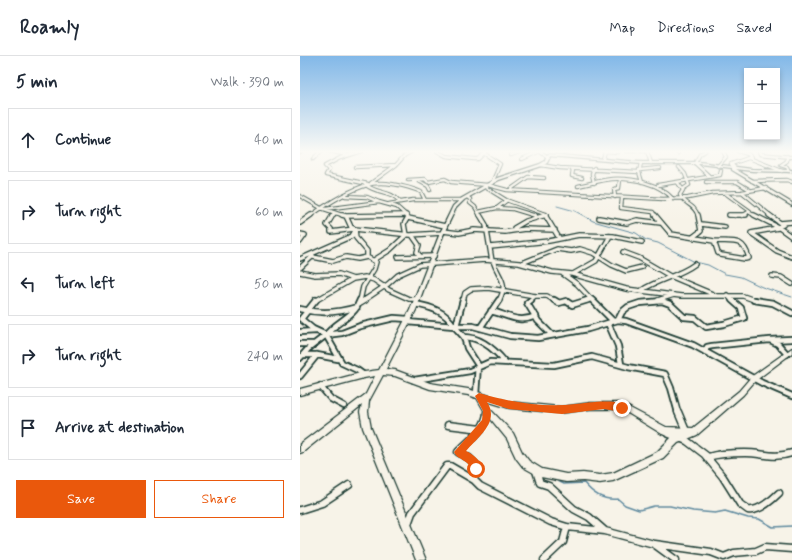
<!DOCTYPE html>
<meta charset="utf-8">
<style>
body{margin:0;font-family:Mynerve,sans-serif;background:#f2f2f3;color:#1f2937}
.controls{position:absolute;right:12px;top:12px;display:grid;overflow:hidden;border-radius:0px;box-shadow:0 2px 6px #0003}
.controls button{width:36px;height:36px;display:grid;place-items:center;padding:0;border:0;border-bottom:1px solid #e0e1e3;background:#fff;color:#1f2937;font:20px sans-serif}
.stop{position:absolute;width:12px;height:12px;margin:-9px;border:3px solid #ea580c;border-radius:50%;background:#fff}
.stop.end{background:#ea580c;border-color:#fff;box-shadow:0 1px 4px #0008}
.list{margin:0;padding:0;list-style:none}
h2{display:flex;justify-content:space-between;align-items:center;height:52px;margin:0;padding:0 16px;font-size:17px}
h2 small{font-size:13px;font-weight:400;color:#747a83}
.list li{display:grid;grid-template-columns:26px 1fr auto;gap:12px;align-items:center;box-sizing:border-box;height:64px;margin:0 8px 8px;padding:0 8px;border:1px solid #e0e1e3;border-radius:0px}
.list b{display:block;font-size:15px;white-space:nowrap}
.list em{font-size:13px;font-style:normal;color:#747a83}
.actions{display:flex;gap:8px;padding:12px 16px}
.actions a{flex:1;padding:9px 0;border:1px solid #ea580c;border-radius:0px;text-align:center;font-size:14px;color:#ea580c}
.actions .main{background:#ea580c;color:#fff}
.icon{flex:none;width:22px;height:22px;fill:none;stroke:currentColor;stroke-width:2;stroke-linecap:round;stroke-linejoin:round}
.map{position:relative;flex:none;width:492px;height:504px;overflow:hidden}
header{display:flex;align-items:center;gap:24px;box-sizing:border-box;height:56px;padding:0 20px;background:#fff;border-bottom:1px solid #e0e1e3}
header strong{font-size:19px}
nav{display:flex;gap:22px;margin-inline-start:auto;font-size:14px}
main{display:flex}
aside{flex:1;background:#fff}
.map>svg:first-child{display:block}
</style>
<header>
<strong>Roamly</strong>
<nav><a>Map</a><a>Directions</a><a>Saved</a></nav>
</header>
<main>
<aside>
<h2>5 min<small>Walk · 390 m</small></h2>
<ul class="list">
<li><svg class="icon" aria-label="ahead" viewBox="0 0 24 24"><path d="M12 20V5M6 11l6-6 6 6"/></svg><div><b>Continue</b></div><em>40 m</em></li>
<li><svg class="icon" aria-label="right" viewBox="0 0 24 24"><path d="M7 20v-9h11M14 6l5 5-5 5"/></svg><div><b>Turn right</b></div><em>60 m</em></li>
<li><svg class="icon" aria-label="left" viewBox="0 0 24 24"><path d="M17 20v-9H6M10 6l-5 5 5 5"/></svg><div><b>Turn left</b></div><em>50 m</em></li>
<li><svg class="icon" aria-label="right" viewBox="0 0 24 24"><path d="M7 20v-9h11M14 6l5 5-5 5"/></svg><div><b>Turn right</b></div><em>240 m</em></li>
<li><svg class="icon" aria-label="arrive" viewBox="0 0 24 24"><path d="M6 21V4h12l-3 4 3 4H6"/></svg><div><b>Arrive at destination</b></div></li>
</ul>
<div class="actions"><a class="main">Save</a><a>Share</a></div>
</aside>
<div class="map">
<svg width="492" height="504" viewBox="0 0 492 504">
<rect width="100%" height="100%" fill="#f7f3e8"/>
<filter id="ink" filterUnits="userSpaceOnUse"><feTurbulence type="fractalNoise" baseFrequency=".025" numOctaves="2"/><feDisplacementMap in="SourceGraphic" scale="8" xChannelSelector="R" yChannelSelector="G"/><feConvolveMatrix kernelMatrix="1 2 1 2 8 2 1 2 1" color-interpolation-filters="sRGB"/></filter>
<g filter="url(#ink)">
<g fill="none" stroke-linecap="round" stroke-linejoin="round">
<path stroke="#5f8a9f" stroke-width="1" d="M257,150L275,155L293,165L336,177L346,184L358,187L395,206L408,209L425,218L441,221L462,231L492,241"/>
<path stroke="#5f8a9f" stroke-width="1.5" d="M256,424L264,428L284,427C293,438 304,445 318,443L325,449L339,454L354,450H370L393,455L415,457L425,455L448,462L459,463L473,471L492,470"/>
<g stroke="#1f3d34" stroke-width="4.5">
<path id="street-far3" d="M29,95L48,99
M62,95L40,102L25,110L29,114L26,119L68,128
M137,95L146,100L174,103H178L185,96
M185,95V98L200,108L192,127
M326,95H347L351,107
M376,95L378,97
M405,95L400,98L395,107L409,120
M459,95L460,98L492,101
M0,96L2,95
M211,99L222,95
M487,100V105L481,109L487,111L489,115
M449,102L482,115
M13,103L21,95
M222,103L240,95
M303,103L305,95L318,96
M341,107L339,116L342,126
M241,109L260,112L339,116
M418,110L426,101L423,95
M55,111L96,109
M379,111L385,118L389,129L383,133
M294,112L292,118L294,127
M435,112L431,108L451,101L448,98L438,95
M273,113L272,120L282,122
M339,114L360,112
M108,124L125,123L128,126L145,123L151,126L188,129L207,134L363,143L388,142L413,137L442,136L466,132
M117,124L128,130L130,134
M452,125L487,124L492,126
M406,126H437L450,134
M71,127L96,109L105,99L113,95
M378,127L383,134L380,139C384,149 394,147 398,160
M66,129C77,138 91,134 100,146
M358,129L420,119L421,114
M278,130C289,128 301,124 312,123C333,122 359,127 373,143
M185,131L206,144L245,158L246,160
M211,133L228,121L244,122
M442,136L471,160
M425,137L450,155L442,160
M0,140L21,152L45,160
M45,140L67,141L79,146
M167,141L170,143V147L175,151L180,160
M315,141L314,133L319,132L320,124
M322,142L321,152L353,156L355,160
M89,148L113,144H162
M197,152L213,153L236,160
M25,153L79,146L97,151L107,160
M178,156L197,152L206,145
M450,157L456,160
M429,159L435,160
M10,160C27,148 47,135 67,129C82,124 107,130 121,136L125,144
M32,160L35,157
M56,160L104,159
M243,160L246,159"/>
</g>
<g stroke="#1f3d34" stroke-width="6">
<path id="street-far2" d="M33,159L27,169L31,173V176L54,173
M42,159L46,160L51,171L55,173L110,179L142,177
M180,159L186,169L192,205
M235,159L236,162
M245,159L259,182
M355,159L371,178L414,185
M429,159H446
M454,159L478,171
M469,159L483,169L478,171L492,181
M46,160L104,159
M108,162L145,170
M299,162L327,167L337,164L361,167
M0,167L11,159
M480,167L492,166
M401,168L425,171
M478,172L451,177L477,195L492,201
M55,173L56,182L67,195V201L76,206L74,213L63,231L60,245
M214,174V172L226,165L246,159
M143,175L159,177L174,174L205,176L225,173L255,174
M0,178L5,179L0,186
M112,179L119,189L117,196L120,200
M393,181L401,175L398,159
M414,185C433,186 443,181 449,202L445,203L421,199L418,197Z
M190,191L249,185L279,179L313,180L342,186
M323,196L339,202L370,220L415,239
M13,201L33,205L46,201L58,203L67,201
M98,201L134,200
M0,203L52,180L55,175
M74,204L90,194L106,179L104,168L108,161L106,159
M193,205C199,223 209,225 199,245
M222,207L257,193L271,195L280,193L293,197L312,209L326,215L342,211
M0,212L13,200
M0,216L15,219L39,218L53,223L65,221L74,224L89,234L109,243H117
M263,218L277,228L293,245
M273,218L296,205L310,180
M472,220L481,221L492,228
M342,234C359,223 379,220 395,208
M427,239L433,245
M358,244L374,239
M15,245L53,223
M63,245L88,228L98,219L120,209L185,204L219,207L252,216L272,218L326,233L381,240H443L457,245
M163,245L165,237L171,233L188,232L235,240H247L255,245
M229,245L235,240
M285,245L291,243"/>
</g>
<g stroke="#1f3d34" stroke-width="8">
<path id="street-far1" d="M16,244L1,263L13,273L26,279
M60,244C55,261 36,265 26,279L42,307L57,314L64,319
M231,244L227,247L238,265L252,279
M254,244L259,247L266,245L272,249L288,244
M292,244L313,265
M454,244L473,247L492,257
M60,247L65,244
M115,248C131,251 145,255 154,270H173L210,280L238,282L288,273L318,264L326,265L393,289L462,327L492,340
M0,253C19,258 38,257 57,251
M191,255C208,259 218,268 236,260
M318,264L322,256L328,251L340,247L362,245L370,248L384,261L395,262L406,271L424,268L444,262L441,252L432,244
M107,266L154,270L164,281L167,292L178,309L176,339
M308,267L318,290L321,308
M156,270L163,244
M180,272L199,244
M0,276L16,275
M164,281C181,281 195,294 205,306
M470,284L492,283
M0,288H14
M405,296L407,291L412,290L470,284L478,288L487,298
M3,299H17L38,303
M0,302L8,293L26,279L42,277L60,270L94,262L108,263
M0,320L17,299
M114,324L170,315L190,306L254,309L292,301L328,311L365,318L371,332L378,357
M20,330L31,343L44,350
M187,357V355"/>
</g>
<g stroke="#1f3d34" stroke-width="9">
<path id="street" d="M187,356C186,374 169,384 158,396L169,402L176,409L174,424L180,430L251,466L267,471L305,475L354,488L376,504
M378,356L386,375
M148,369L181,373
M367,377L387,385L408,401C420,397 433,397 445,397C463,397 474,403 492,397
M405,399L423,421L440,448L448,454C458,456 472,444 479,437
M236,415L240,427L249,430L274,453L289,461L305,475
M0,454L22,447L49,429
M108,468L112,457L147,410H150L174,424
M355,488L411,496L424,501L434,497L456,495L465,491L492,493
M244,504L263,486L267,471"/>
</g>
<g stroke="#1f3d34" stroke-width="2.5">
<path id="secondary" d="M237,95H241L247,99L248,98L341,106H400L452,113L492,114V116L452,115L435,113L492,147V150L432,114V112L400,108H341L249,100L250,101L247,107L242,110L199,124L164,144L156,152L144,177L116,254L86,313L95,314L130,327L168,333L209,346L261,351L290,347H318L330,352L366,371L393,372L439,335L451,321L492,292V297L455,325L443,339L397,379L378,387L363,402L313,425L300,427L283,425L266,426L241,421L223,411L216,402L207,383L185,356L177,342L168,339L130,333L95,320L83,319L69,345L68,356L71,372L126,504H116L63,372L60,356L62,349L3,396L0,397V388L66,338L75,320L64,322L0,339V333L64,316L79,314L110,254L140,177L153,150L162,142L197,122L240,108L245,105L246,101ZM186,345L209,352L261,357L290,353H318L326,356L362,378L365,379H378L372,381L357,396L313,417L300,419L283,417L266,418L242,413L229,405L222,396L213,377L189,352Z"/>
</g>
<use href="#street-far3" stroke="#f7f3e8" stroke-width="2.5"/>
<use href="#street-far2" stroke="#f7f3e8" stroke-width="3.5"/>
<use href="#street-far1" stroke="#f7f3e8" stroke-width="4.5"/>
<use href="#street" stroke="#f7f3e8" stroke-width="6"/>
<use href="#secondary" fill="#f7f3e8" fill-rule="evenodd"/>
</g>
</g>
<linearGradient id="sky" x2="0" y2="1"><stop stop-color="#82b8e8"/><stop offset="0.58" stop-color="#fbfaf5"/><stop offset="1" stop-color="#fbfaf5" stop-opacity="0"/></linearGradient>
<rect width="492" height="165" fill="url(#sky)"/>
<path fill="#ea580c" d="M179,337C210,346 243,352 276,348C286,347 322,341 327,352L322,356L304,353L262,358L209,353L187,346C200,366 178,381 166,395C174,399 184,406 180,416L176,418L173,416C168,402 158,405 154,396L182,364L183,355L175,340Z"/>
</svg>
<div class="controls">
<button>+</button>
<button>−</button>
</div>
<div class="stop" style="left:176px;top:413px"></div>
<div class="stop end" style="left:322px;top:352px"></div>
</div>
</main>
